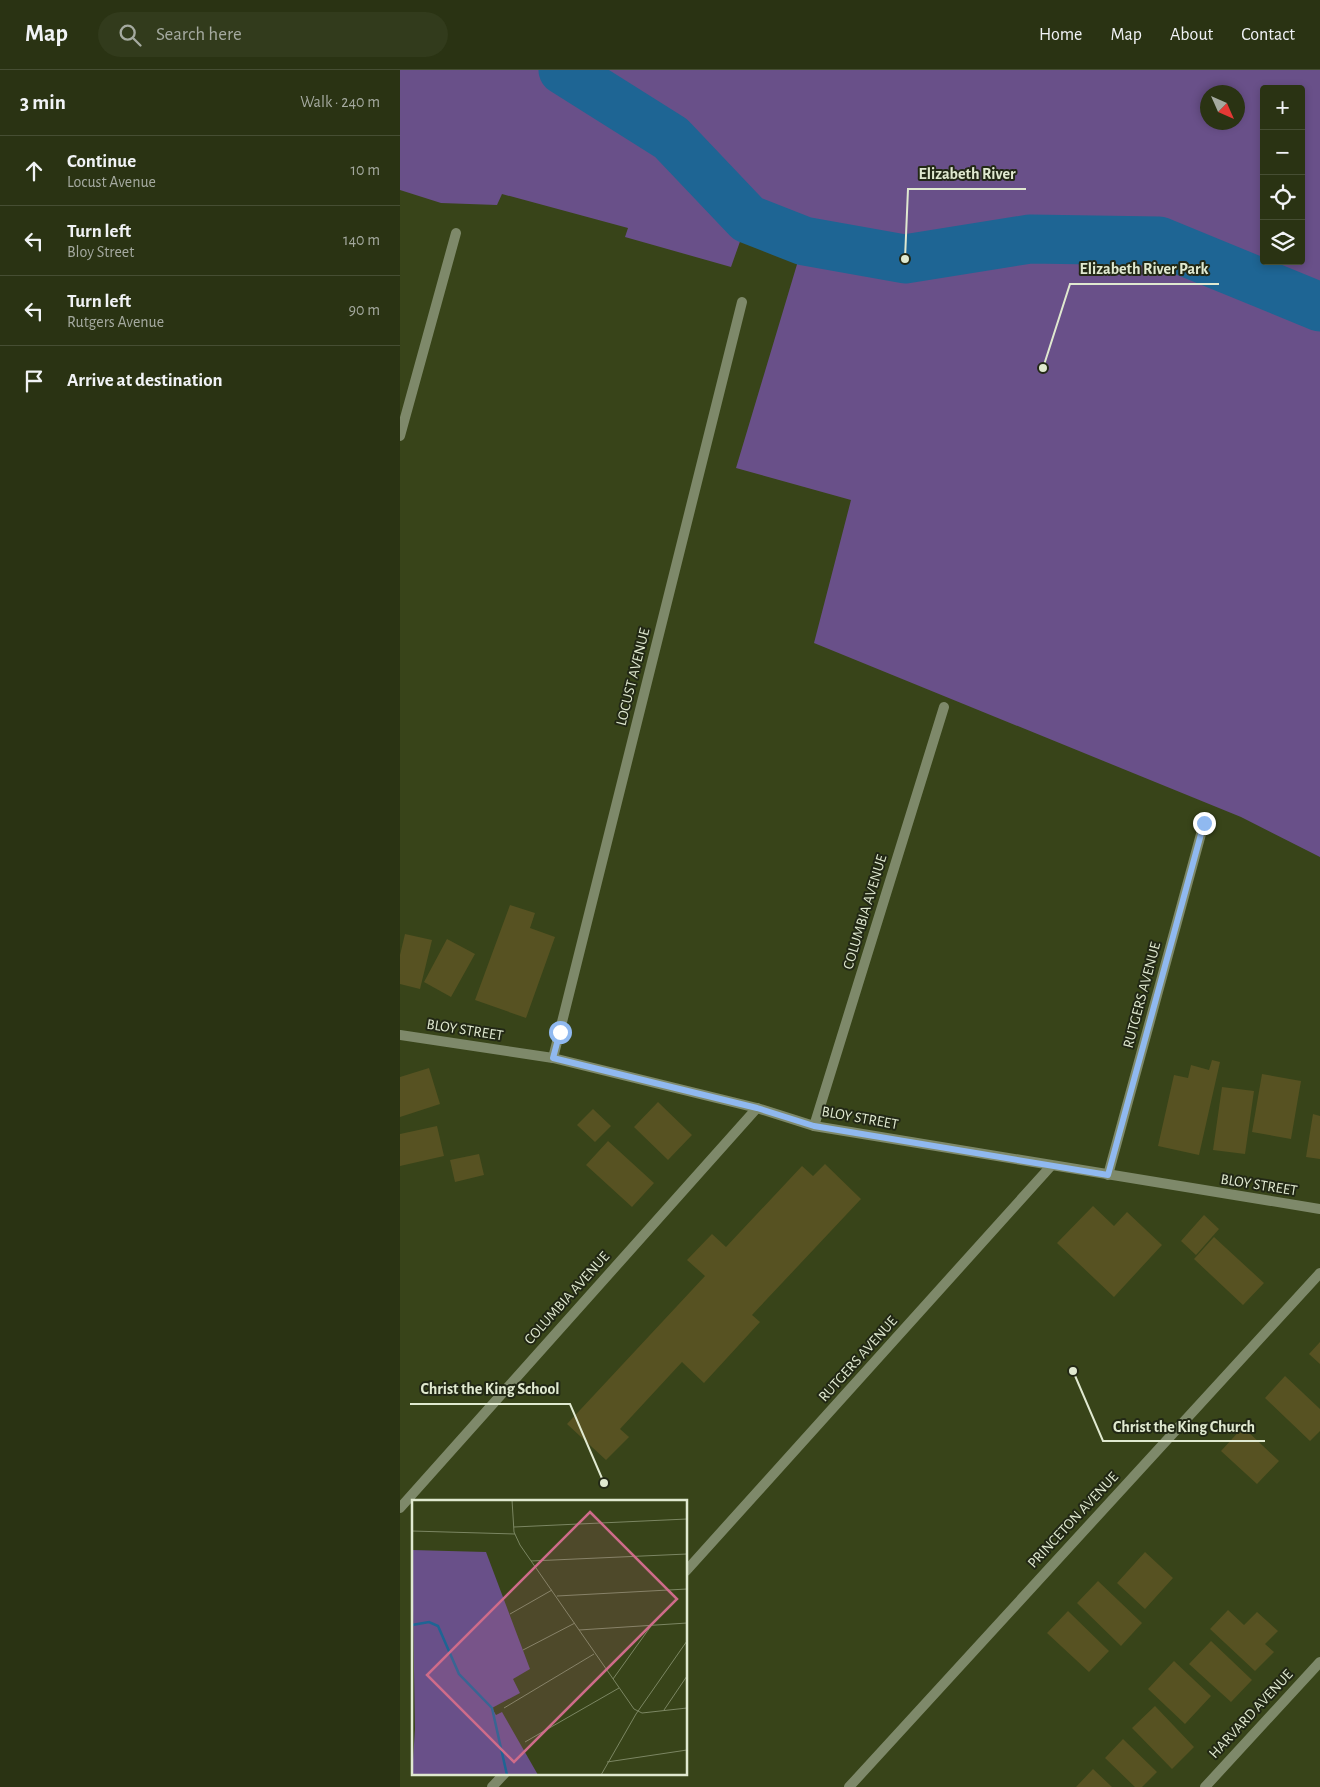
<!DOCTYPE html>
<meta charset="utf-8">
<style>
body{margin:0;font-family:"Alegreya Sans",sans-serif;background:#323b1c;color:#f1f3f6}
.controls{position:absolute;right:15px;top:15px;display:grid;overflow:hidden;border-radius:5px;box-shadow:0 2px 8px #0003}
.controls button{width:45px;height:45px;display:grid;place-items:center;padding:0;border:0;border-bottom:1px solid #464e33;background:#2a3313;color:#f1f3f6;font:25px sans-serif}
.compass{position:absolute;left:800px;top:15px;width:45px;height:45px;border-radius:50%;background:#2a3313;box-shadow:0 2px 8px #0003;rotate:135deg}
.stop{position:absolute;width:15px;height:15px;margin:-11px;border:4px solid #90b9f0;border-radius:50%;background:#fff}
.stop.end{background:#90b9f0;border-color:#fff;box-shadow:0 1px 5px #0008}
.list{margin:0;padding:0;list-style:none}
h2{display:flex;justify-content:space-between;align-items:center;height:65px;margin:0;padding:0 20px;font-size:21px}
h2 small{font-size:16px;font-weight:400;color:#a5aaa0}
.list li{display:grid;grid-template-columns:32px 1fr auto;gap:15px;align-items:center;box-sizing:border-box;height:70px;padding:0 20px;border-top:1px solid #464e33}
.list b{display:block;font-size:19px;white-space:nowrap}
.list p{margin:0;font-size:16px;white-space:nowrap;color:#a5aaa0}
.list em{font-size:16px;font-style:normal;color:#a5aaa0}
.icon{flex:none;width:28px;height:28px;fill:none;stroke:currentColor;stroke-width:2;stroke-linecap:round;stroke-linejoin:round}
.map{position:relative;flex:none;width:920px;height:1717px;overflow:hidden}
header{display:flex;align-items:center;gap:30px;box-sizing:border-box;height:70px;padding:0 25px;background:#2a3313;border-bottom:1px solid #464e33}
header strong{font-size:24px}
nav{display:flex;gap:28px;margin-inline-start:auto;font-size:18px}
.search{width:350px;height:45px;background:#323b1c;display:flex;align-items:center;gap:12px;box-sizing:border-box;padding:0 18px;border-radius:28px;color:#a5aaa0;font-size:19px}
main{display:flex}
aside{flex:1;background:#2a3313}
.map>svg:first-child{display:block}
</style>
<header>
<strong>Map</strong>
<div class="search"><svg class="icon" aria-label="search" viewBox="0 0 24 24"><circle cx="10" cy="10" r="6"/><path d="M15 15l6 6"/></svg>Search here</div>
<nav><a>Home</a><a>Map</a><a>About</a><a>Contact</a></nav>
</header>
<main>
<aside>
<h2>3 min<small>Walk · 240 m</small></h2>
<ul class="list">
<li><svg class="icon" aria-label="ahead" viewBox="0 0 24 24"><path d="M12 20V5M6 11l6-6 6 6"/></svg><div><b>Continue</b><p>Locust Avenue</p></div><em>10 m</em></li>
<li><svg class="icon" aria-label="left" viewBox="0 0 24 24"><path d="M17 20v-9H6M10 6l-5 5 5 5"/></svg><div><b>Turn left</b><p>Bloy Street</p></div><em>140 m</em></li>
<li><svg class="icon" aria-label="left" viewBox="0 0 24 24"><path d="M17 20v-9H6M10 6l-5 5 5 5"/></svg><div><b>Turn left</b><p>Rutgers Avenue</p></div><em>90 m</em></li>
<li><svg class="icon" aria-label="arrive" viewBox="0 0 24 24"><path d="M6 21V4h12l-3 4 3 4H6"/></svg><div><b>Arrive at destination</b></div></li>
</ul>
</aside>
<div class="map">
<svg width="920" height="1717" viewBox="0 0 920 1717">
<rect width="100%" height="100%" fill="#384419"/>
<path fill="#695089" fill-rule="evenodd" d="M0,0H920V787L841,747L414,573L451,430L336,398L404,171L348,149L331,197L225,167L228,158L102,124L97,135L41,133L0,120ZM864,19H901V191H864ZM808,22H838V52H808Z"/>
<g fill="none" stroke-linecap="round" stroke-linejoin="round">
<path stroke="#1e6594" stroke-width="49" d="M163,0L271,68L348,149L404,171L505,189L630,169L759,171L920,237"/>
</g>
<path fill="#575222" d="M110,835L135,843L130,858L155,867L126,948L75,930Z
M5,864L32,870L20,919L0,914V885Z
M47,869L75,884L51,927L24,912Z
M812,990L820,992L799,1085L758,1076L774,1005L788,1008L791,995L809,1000Z
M29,998L40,1034L0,1047V1007Z
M862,1004L901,1011L891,1069L852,1062Z
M822,1017L854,1021L845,1084L813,1080Z
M258,1032L292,1065L268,1090L234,1057Z
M193,1039L211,1056L195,1072L177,1055Z
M913,1044L920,1046V1089L906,1087Z
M37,1056L44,1086L0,1096V1064Z
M208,1071L254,1113L232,1137L186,1095Z
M79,1084L84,1105L55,1112L50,1090Z
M425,1094L461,1129L352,1245L360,1252L304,1313L282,1292L220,1359L229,1367L206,1390L167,1354L305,1206L287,1190L312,1164L326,1177L402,1096L413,1106Z
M693,1136L714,1156L727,1142L762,1175L714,1227L657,1173Z
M804,1145L819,1159L796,1185L781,1171Z
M814,1167L864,1213L843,1235L794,1189Z
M920,1272V1294L909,1284Z
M885,1306L920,1339V1361L910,1371L865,1328Z
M843,1357L879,1391L857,1414L821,1381Z
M745,1482L773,1508L745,1539L717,1513Z
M698,1511L742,1553L721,1576L677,1533Z
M828,1540L844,1555L857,1542L878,1561L865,1574L874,1582L855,1601L810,1559Z
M668,1541L709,1581L689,1602L647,1563Z
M811,1571L852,1610L831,1632L789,1594Z
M774,1591L811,1626L785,1654L748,1619Z
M755,1636L794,1677L772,1699L732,1658Z
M723,1669L757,1702L742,1717H735L705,1688Z
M693,1699L712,1717H676Z"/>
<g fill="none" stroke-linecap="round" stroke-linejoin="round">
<path stroke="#7e896a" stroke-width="10" d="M0,366L56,163
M153,988L342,232
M414,1056L544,637
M708,1105L804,753
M0,1438L357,1038
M286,1501L651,1096
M92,1717L105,1703
M449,1717L920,1203
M805,1717L920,1592"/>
<path stroke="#7e896a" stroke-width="10" d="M0,965L153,988L357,1038L414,1056L920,1139"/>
</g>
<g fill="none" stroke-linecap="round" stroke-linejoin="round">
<path stroke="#90b9f0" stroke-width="6" d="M160,962L153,988L357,1038L414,1056L708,1105L804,753"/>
</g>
<g text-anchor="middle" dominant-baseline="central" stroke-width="4" stroke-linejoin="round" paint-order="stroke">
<g font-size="15" fill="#e0e9d0" stroke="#222815">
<text transform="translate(233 607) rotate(-76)">LOCUST AVENUE</text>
<text transform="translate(465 842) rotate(-73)">COLUMBIA AVENUE</text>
<text transform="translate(742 925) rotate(-75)">RUTGERS AVENUE</text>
<text transform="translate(65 960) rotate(9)">BLOY STREET</text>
<text transform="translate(460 1048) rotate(10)">BLOY STREET</text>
<text transform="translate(859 1115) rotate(9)">BLOY STREET</text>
<text transform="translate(167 1228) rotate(-48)">COLUMBIA AVENUE</text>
<text transform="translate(458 1289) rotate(-48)">RUTGERS AVENUE</text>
<text transform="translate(673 1450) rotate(-47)">PRINCETON AVENUE</text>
<text transform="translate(851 1644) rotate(-47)">HARVARD AVENUE</text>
</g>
</g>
<g transform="translate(12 1430)">
<rect width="275" height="275" fill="#384419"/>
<path d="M0,50L74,52L118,169L101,179L108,193L80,208L84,215L90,212L126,275H0L3,229Z" fill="#695089"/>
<path fill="none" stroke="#1e6594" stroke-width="2.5" d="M0,125L17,122L26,126L47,174L80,208L95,275"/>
<path fill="none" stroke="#7b8662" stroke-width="1" d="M100,0L102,32L108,45L222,209L230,213L275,208M102,27L275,19M0,31L103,34M119,61L275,54M145,96L275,89M98,114L140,90M167,130L275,123M111,150L163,123M201,179L239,126M92,208L182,154M252,210L275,176M113,242L207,188M195,262L275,250M189,275L224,214L275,141"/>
<path fill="#ce6c8a" fill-opacity="0.15" stroke="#ce6c8a" stroke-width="2.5" d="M178,12L265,99L102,262L15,175Z"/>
<rect width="275" height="275" fill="none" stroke="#e0e9d0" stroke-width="2.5"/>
</g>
<path fill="none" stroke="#e0e9d0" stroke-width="2" d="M505 189L508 119H626M643 298L670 214H819M204 1413L170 1334H10M673 1301L703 1371H865"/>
<g fill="#e0e9d0" stroke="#222815" stroke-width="2">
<circle cx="505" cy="189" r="5"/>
<circle cx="643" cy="298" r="5"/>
<circle cx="204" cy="1413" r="5"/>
<circle cx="673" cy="1301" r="5"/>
</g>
<g font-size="16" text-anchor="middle" font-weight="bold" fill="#e0e9d0" stroke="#222815" stroke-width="4" stroke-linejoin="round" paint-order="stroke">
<text x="567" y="109">Elizabeth River</text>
<text x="744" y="204">Elizabeth River Park</text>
<text x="90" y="1324">Christ the King School</text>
<text x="784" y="1362">Christ the King Church</text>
</g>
</svg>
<div class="controls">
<button>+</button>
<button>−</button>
<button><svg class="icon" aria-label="locate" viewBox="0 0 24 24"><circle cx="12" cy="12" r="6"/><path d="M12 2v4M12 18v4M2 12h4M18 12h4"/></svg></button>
<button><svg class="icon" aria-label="layers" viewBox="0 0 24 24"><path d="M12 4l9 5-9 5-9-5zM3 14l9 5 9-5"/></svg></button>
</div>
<svg class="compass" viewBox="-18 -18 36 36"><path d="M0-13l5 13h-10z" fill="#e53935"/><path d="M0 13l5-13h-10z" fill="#a5aaa0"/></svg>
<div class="stop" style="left:160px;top:962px"></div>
<div class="stop end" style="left:804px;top:753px"></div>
</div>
</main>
